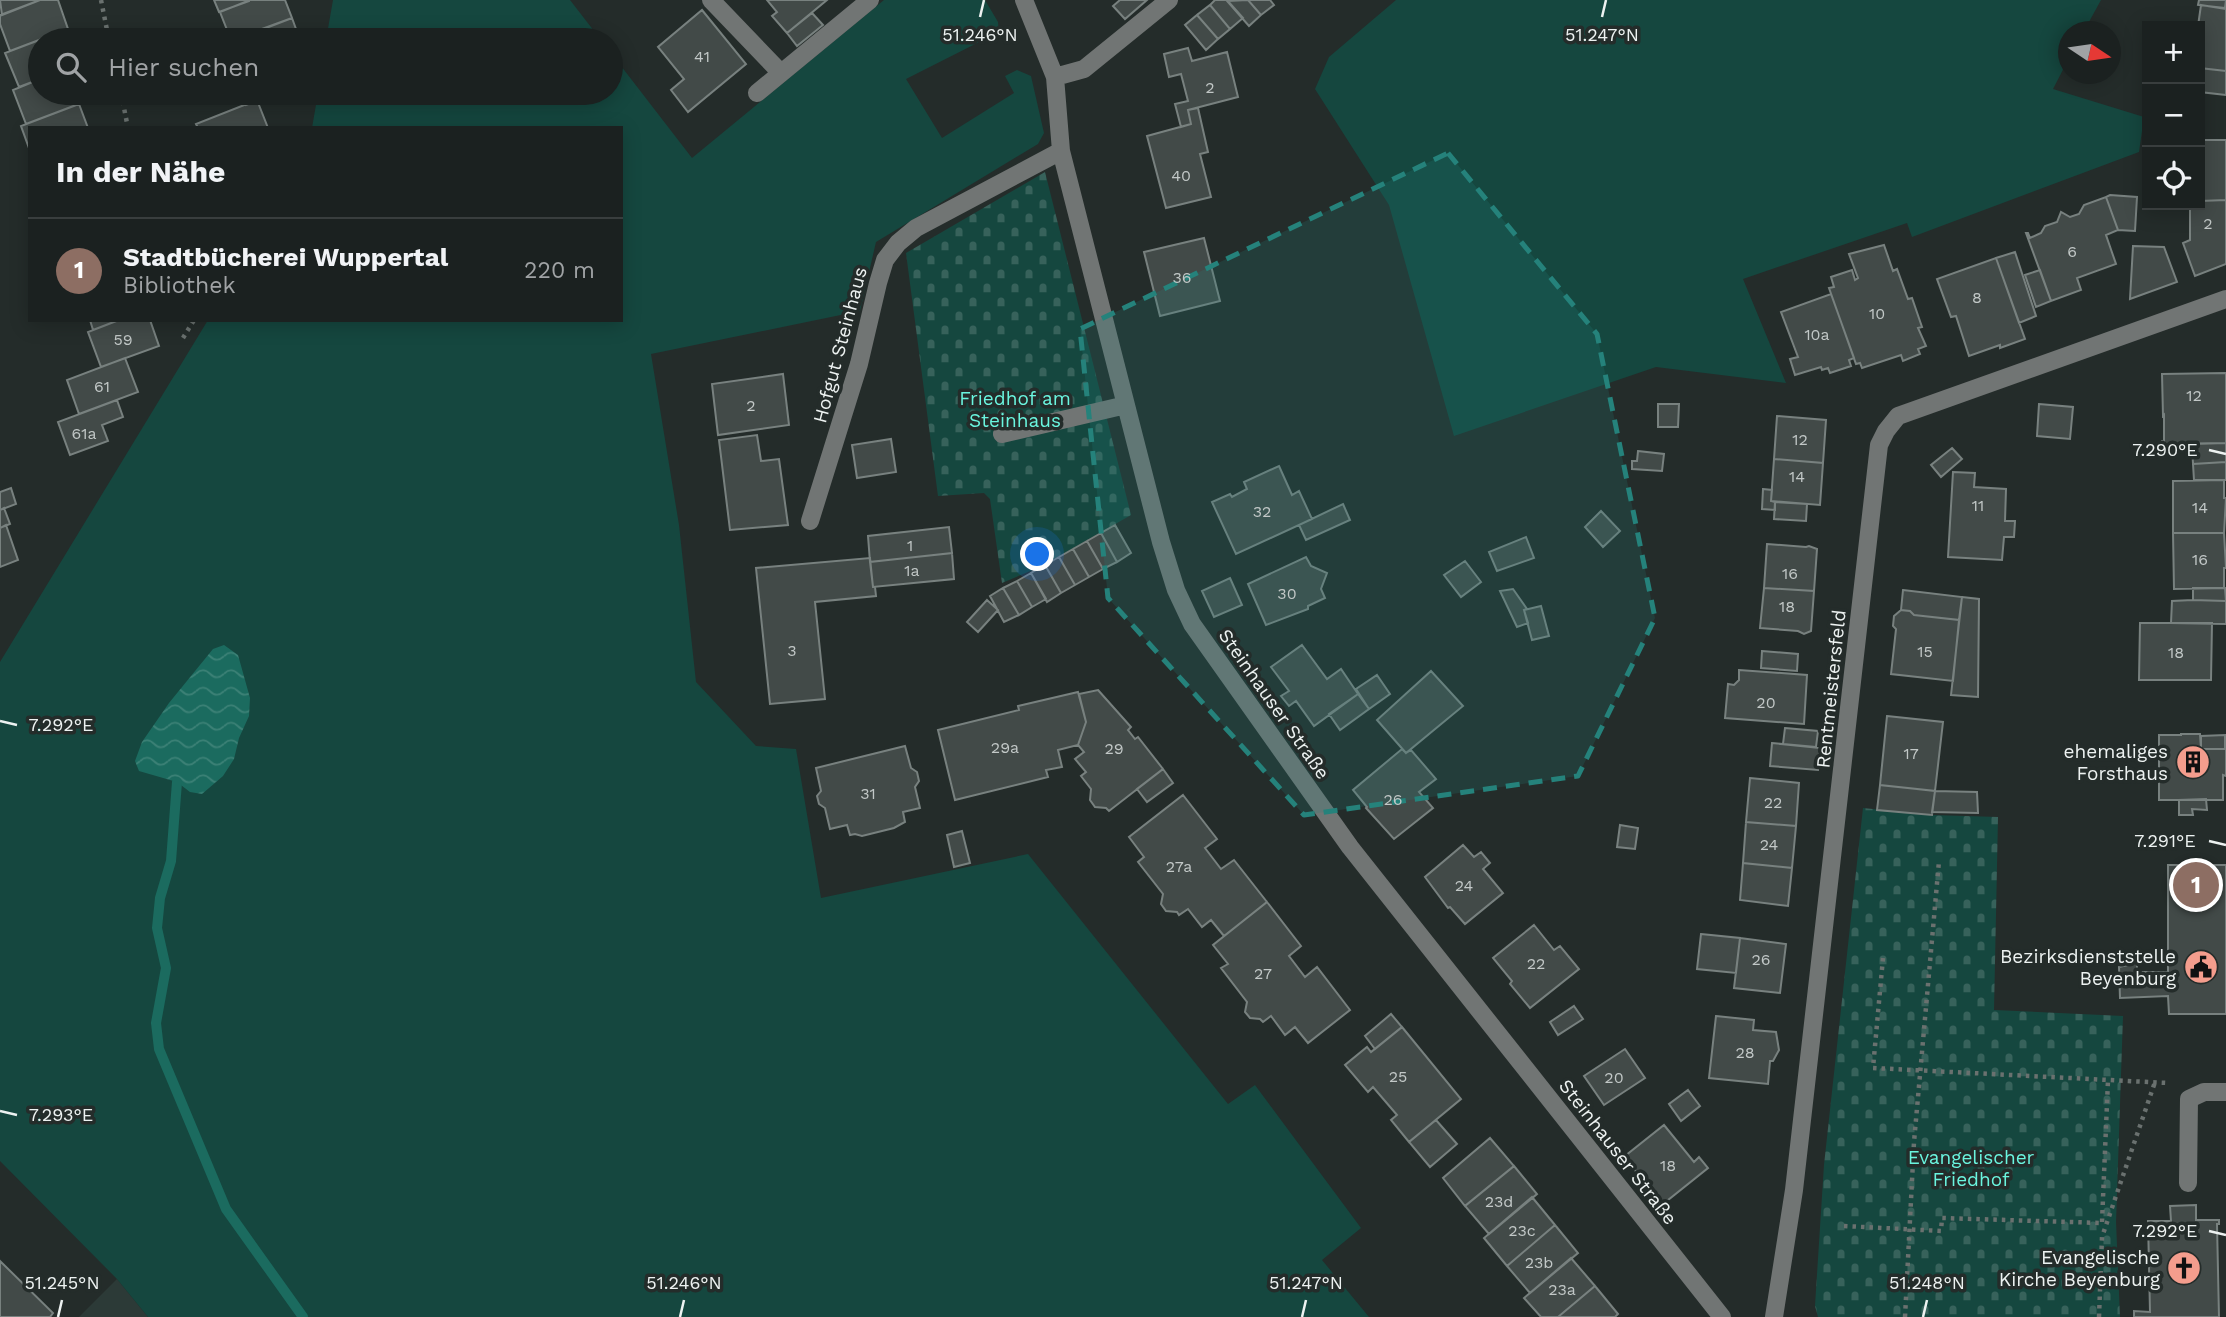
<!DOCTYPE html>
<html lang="de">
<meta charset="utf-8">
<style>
body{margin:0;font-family:"Work Sans",sans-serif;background:#242929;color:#f1f3f6}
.controls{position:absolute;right:21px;top:21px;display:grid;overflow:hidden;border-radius:0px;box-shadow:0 4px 18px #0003}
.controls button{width:63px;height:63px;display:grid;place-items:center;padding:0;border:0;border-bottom:2px solid #393e3e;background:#1b2120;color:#f1f3f6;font:35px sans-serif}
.compass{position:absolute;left:2058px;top:21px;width:63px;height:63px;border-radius:50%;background:#1b2120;box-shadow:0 4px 18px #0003;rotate:103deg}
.you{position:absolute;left:1038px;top:555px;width:24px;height:24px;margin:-18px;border:5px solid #fff;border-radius:50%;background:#1a73e8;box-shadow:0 0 0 10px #1a73e833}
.badge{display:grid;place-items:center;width:46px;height:46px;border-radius:50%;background:#8bbbb9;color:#fff;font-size:23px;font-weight:700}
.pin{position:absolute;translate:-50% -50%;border:4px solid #fff;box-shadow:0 2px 7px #0006}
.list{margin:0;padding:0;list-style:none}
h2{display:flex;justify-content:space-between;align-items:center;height:91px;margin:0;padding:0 28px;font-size:30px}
h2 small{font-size:23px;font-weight:400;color:#a0a3a5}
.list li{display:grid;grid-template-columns:46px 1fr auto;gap:21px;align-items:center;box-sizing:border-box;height:105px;padding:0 28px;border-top:2px solid #393e3e}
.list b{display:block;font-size:26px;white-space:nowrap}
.list p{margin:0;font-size:23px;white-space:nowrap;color:#a0a3a5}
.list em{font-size:23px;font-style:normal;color:#a0a3a5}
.icon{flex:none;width:38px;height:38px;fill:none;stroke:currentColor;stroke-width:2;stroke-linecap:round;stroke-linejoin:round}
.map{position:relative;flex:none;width:2226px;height:1317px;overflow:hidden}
.search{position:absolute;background:#1b2120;box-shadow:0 4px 18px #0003;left:28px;top:28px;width:595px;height:77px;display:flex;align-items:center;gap:18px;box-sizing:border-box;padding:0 24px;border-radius:38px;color:#a0a3a5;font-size:26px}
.panel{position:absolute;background:#1b2120;box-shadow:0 4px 18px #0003;left:28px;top:126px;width:595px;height:196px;border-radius:0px}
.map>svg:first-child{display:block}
</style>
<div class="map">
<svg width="2226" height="1317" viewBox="0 0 2226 1317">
<defs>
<pattern id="cemetery-stones" width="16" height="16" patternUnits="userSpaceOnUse" patternTransform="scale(1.75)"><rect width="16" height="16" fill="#15473f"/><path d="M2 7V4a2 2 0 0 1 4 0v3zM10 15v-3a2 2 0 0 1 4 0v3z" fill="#37625b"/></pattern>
<pattern id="water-waves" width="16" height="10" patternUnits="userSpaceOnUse" patternTransform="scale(1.75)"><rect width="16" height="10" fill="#1b6b5f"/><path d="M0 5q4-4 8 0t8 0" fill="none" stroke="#3c8176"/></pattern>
</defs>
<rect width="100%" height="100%" fill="#242c2a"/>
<path fill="#2c3a37" d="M117,1279L148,1317H79Z"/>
<path fill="#15473f" d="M333,0H570L601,40H326Z
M884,0H985L998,22L999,32L906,79L942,138L1014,93L1005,76L1017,70L1031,76L1044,133L1038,144L876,242L860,311L651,354L679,525L696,682L756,746L796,749L821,898L1028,854L1228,1104L1255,1085L1361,1228L1322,1260L1369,1317H148L117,1279L0,1161V662L208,320H621V128H312L318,93H611V53L692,158Z
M1396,0H2101L2084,31L2068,32V60L2053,89L2144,117L2139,152L1912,237L1907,223L1743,279L1786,383L1656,367L1454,436L1389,205L1315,89L1329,57Z"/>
<path fill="url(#cemetery-stones)" d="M1045,172L1131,515L1042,566L1002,583L990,499L984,493L938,496L906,253Z
M1863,808L1932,815L1998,817L1994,1010L2123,1016L2116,1222L2120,1317H1818L1815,1306L1824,1165Z"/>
<path fill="url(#water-waves)" d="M224,645L238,655L250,698L249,716L239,738L234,759L223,776L202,794L190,792L177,782L139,771L135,761L142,742L169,703L213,649Z"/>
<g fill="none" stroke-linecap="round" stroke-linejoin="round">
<path stroke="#1b6b5f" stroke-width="10" d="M177,782L171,861L160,898L157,928L166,968L156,1023L159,1049L226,1209L303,1317"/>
</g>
<path fill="#424a48" stroke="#78817f" stroke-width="2" d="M0,0H40L2,15Z
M40,0H58L68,29L10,51L0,24V15Z
M214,0H249V1L219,12Z
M285,0L292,18L231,40L220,12L250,0Z
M767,0H827L787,33L772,16L777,12Z
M1120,0H1147L1125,19L1113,6Z
M1215,0H1227L1243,18L1230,29L1210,5Z
M1248,0L1261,15L1249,26L1227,1Z
M1248,0H1270L1274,5L1261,15Z
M2199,0H2226L2225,8L2198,5Z
M1210,5L1230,29L1218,39L1197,15Z
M2201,5L2226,9V71L2200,68V26H2198Z
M702,10L746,64L688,112L671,90L684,79L658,47Z
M812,13L823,25L797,46L787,33Z
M1197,15L1218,39L1206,50L1185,25Z
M292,18L300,40H235Z
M63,31L67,40H40V79L19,87L5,53Z
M1188,48L1192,61L1227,52L1238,97L1188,110L1191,124L1181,127L1175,104L1188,101L1181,74L1169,77L1164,54Z
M2200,68L2226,71V95L2200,92Z
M40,79V93H81L84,102L26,124L13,90Z
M241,93H274L275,94L246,105Z
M257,100L268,128H198L196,124Z
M79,104L88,128H30V151L21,126Z
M1198,108L1208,152L1200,154L1211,197L1166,208L1147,136L1191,124L1188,110Z
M2200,121H2202V140H2226V200L2200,201Z
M2110,195L2137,197L2135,231L2118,230L2106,197Z
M2106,197L2118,230L2106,235L2116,264L2077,278L2081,290L2051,301L2026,233H2028L2030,238L2041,233L2045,226L2057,222L2061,212L2070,217L2079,214L2084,205Z
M2226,200V264L2195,276L2183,243L2190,240V205H2200V201Z
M1204,238L1220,301L1160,316L1144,252Z
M1884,245L1893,271L1897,269L1908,299L1912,298L1922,327L1918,328L1926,346L1918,349L1920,354L1903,361L1901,355L1862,368L1860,363L1856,364L1829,288L1834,287L1831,277L1852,270L1855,280L1858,278L1849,254Z
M2133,246L2164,247L2177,282L2130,299Z
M2015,252L2036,316L2019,323L1996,258Z
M1996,258L2025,339L2000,348V345L1969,356L1956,316L1951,317L1937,279Z
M2040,270L2051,301L2036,307L2025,275Z
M1831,294L1854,358L1849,360L1851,366L1830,373L1828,368L1822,370L1821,367L1795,375L1790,359L1798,357L1781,312Z
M90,320H119L93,330Z
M119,320H150L159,346L101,367L88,332Z
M125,358L138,392L79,414L67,380Z
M2226,373V443L2162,444V441H2164V415L2163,416L2162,374Z
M783,374L789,425L718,435L712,384Z
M117,400L123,417L102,425L108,441L70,455L58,422Z
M1658,404H1679L1678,427H1658Z
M2039,404L2073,407L2070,439L2037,436Z
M1777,416L1826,420L1823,463L1774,459Z
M757,435L761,461L779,459L788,525L730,530L719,440Z
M891,439L896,472L857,478L852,445Z
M2226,443V462L2193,464L2192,444Z
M1952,448L1962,459L1941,477L1931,465Z
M1638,451L1664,454L1662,471L1632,469V461H1637Z
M1774,459L1823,463L1820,505L1771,501Z
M2226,462V480H2194L2193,464Z
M1279,466L1292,495L1299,491L1312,519L1236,554L1212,502L1230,494L1232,497L1247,489L1244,482Z
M1953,472L1975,473L1974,487L2006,489L2005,521H2015L2014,537H2004L2002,560L1948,557Z
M2224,480V498H2226L2224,533H2173V481Z
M11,488L16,504L0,510V492Z
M1763,489L1772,490L1771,501L1775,502V510L1762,509Z
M1775,502L1807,504L1806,521L1774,519Z
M1343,504L1350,520L1306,540L1299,525Z
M4,508L10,524L0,528V510Z
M1601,511L1620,531L1603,547L1585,527Z
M6,525L18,560L0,567V528Z
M1115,525L1131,553L1117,562L1101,533Z
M949,527L952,553L870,562L868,536Z
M1101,533L1117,562L1103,569L1087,541Z
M2173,533H2224L2226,568H2224V588L2174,589Z
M1526,537L1534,558L1497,571L1489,552Z
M1087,541L1103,569L1089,577L1073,549Z
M1767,544L1806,547L1809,546L1817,549L1814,591L1764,588Z
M1073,549L1089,577L1075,585L1059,557Z
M952,553L954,579L873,587L870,562Z
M1059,557L1075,585L1061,593L1045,565Z
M1306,557L1311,566L1327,573L1321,589L1325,598L1308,606V609L1266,625L1248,584Z
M870,558L873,587H875L876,596L815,602L825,699L770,704L756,568Z
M1465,561L1481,582L1461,597L1444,575Z
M1045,565L1061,593L1047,602L1031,573Z
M1031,573L1046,599L1032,607L1017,581Z
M1230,578L1242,605L1214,617L1202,591Z
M1017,581L1032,607L1019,615L1003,588Z
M1003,588L1019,615L1004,622L990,596Z
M1764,588L1814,591L1811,631L1804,634L1798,631L1760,628Z
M2193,588H2225L2226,601L2193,600Z
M1513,589L1527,609L1524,610L1528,623L1517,627L1500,591Z
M1903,590L1962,597L1959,620L1914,615L1910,611L1901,610Z
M1962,597L1979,599L1978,697L1951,695Z
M987,600L998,610L978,632L967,622Z
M2193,600L2226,601V624L2171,623L2172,601Z
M1541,606L1549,636L1532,640L1524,610Z
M1901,610L1910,611L1914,615L1959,620L1953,681L1891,674L1896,629L1893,626L1894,616Z
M2140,623H2212L2211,680H2139Z
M1302,645L1327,679L1341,669L1358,694L1314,726L1296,701L1289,706L1281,696L1289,691L1271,667Z
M1762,651L1798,654L1797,671L1761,668Z
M1739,670L1807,675L1804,724L1725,718L1728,684L1734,685L1739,680Z
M1431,671L1463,706L1406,753L1377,720Z
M1377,675L1390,694L1369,709L1356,689Z
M1098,690L1131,727L1128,730L1135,739L1138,737L1163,769L1109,811L1106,808L1095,807L1090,800L1091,789L1081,776L1086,772L1075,759L1084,752L1078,745L1086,722L1079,694Z
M1078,692L1086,722L1078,745L1058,750L1062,767L1046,770L1048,777L955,800L938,730L1019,710L1018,706Z
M1358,694L1369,709L1340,730L1329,714Z
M1887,716L1943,722L1935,791L1880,785Z
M1785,728L1818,731L1816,747L1783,744Z
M2181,734H2200L2201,749H2226V776L2223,775V800H2159V735H2181Z
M2225,735V749H2201V736Z
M1772,743L1820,748L1818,770L1770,766Z
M905,746L911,768L917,772L919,781L915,787L920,808L903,812L905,822L894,828L862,836L855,834L850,835L847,825L830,829L825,808L819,804L817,796L821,791L816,768Z
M1402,749L1406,753L1411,750L1436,779L1419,792L1433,808L1394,839L1366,808L1367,807L1353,790Z
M1163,769L1173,783L1147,802L1137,789Z
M1750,778L1799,783L1796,826L1746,822Z
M1880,785L1935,791L1932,815L1877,810Z
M1935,791L1977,792L1978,813L1932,812Z
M1183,795L1217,839L1205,848L1221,869L1234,860L1267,902L1224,936L1211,920L1202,927L1188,909L1179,915L1177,912L1166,911L1161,904L1163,894L1138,862L1144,857L1129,837Z
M2206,799L2207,810L2192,809L2193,815H2179V800Z
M1746,822L1796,826L1792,868L1743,863Z
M1620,825L1638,828L1635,849L1617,847Z
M962,831L970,863L954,867L947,835Z
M1463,845L1474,857L1481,852L1490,863L1483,869L1503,893L1465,924L1450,907L1448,908L1425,877Z
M1743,863L1792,868L1788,906L1740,900Z
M2168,865H2226V1014H2169L2168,996L2120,998L2119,967L2137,963V972H2168Z
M1267,902L1301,946L1289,956L1305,977L1317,967L1350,1010L1308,1043L1295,1027L1285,1035L1271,1016L1263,1022L1260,1019L1250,1018L1245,1012L1247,1002L1221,968L1228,964L1213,945Z
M1534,925L1554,950L1560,946L1579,969L1530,1008L1510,984L1512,981L1493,958Z
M1701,934L1740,938L1736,973L1697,969Z
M1740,938L1786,944L1780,993L1734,988Z
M1574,1006L1583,1019L1558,1035L1550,1022Z
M1391,1014L1402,1027L1375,1049L1365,1036Z
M1716,1016L1754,1020L1753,1030L1776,1032L1779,1050L1773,1061H1770L1768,1084L1709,1078Z
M1402,1027L1461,1099L1409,1142L1391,1120L1397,1115L1373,1087L1368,1092L1345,1065L1367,1047L1371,1052Z
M1625,1049L1645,1078L1604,1105L1584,1076Z
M1688,1090L1700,1106L1681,1121L1669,1104Z
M1436,1120L1457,1144L1430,1167L1409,1142Z
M1664,1125L1694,1162L1699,1157L1708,1168L1663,1204L1650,1188L1649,1190L1625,1156Z
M1490,1138L1514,1166L1465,1206L1443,1178Z
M1514,1166L1537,1194L1489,1234L1465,1206Z
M1532,1197L1555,1225L1507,1266L1484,1238Z
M2196,1205V1220H2219V1224H2217L2219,1317H2134V1311L2150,1312L2148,1221H2171L2170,1206Z
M1555,1225L1578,1253L1530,1293L1507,1266Z
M1571,1258L1595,1286L1558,1317H1541L1524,1298Z
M0,1261L53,1313L50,1317H0Z
M1595,1286L1618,1314L1615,1317H1558Z"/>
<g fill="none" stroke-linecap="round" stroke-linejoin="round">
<path stroke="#6a716f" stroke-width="4.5" stroke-dasharray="3.5 5" stroke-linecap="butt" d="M101,0L109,40
M121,93L128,128
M183,338L194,320
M1883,958L1873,1068L2168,1083
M2102,1222L2108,1080
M1844,1226L1941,1231L1942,1218L2102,1223
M1905,1317L1914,1142L1939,861
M2099,1317L2102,1237L2155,1082"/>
<path stroke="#717574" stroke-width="18" d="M711,0L781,73
M1024,0L1055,77L1061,151L1161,542L1176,590L1192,624L1350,847L1722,1317
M1055,77L1084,69L1169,0
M757,93L870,0
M1002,434L1126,405
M810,521L859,364L878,283L885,260L898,243L916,228L1061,151
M2188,1183L2189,1099L2204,1092H2226
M1774,1317L1794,1190L1879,445L1886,431L1898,416L2226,299"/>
</g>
<path fill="#25827b" fill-opacity="0.2" stroke="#25827b" stroke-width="5" stroke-dasharray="14 9" stroke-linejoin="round" d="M1448,153L1597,334L1655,618L1578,776L1304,815L1108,598L1080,329Z"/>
<path fill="none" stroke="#edf2f1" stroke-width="2.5" d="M980,17L984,0M1602,17L1606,0M2209,450L2226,454M0,721L17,725M2209,841L2226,845M0,1111L17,1115M2209,1231L2226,1235M58,1317L62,1300M680,1317L684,1300M1302,1317L1306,1300M1923,1317L1927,1300"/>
<defs>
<g id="building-disc" transform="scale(1.75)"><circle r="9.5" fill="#f49d8d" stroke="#242c2a"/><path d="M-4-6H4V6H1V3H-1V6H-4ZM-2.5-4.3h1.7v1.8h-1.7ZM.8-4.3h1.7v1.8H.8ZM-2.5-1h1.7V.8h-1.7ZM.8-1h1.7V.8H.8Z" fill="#111"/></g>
<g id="civic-disc" transform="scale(1.75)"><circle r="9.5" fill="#f49d8d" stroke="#242c2a"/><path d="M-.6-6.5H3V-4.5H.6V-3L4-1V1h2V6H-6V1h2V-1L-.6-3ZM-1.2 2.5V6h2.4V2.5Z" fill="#111"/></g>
<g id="church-disc" transform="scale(1.75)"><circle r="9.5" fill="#f49d8d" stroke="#242c2a"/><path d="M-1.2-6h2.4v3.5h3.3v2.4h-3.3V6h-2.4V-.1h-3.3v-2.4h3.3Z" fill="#111"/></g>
</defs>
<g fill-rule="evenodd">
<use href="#building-disc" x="2193" y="762"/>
<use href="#civic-disc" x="2201" y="967"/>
<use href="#church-disc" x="2184" y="1268"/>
</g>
<g text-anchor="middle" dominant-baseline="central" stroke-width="7" stroke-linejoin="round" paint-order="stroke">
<g font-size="16" fill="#c2c8c7">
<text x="702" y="56">41</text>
<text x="1210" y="87">2</text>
<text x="1181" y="175">40</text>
<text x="2208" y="223">2</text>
<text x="2072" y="251">6</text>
<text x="1182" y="277">36</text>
<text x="1977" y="297">8</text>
<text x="1877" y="313">10</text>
<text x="1817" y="334">10a</text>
<text x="123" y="339">59</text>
<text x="102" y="386">61</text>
<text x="2194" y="395">12</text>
<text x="751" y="405">2</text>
<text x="84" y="433">61a</text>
<text x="1800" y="439">12</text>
<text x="1797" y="476">14</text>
<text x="1978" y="505">11</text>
<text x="2200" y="507">14</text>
<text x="1262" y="511">32</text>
<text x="910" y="545">1</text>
<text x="2200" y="559">16</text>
<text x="912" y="570">1a</text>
<text x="1790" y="573">16</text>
<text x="1287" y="593">30</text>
<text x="1787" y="606">18</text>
<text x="792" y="650">3</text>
<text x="1925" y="651">15</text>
<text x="2176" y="652">18</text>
<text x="1766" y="702">20</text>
<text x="1005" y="747">29a</text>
<text x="1114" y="748">29</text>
<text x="1911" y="753">17</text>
<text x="868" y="793">31</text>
<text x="1393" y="799">26</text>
<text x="1773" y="802">22</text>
<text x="1769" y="844">24</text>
<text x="1179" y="866">27a</text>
<text x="1464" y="885">24</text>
<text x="1761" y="959">26</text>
<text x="1536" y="963">22</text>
<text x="1263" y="973">27</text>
<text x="1745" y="1052">28</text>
<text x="1398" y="1076">25</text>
<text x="1614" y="1077">20</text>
<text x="1668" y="1165">18</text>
<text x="1499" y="1201">23d</text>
<text x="1522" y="1230">23c</text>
<text x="1539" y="1262">23b</text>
<text x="1562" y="1289">23a</text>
</g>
<g font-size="19" fill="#edf2f1" stroke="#242c2a">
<text transform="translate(840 345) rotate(-75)">Hofgut Steinhaus</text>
<text transform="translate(1831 689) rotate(-84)">Rentmeistersfeld</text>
<text transform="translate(1274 704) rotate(55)">Steinhauser Straße</text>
<text transform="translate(1618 1152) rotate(52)">Steinhauser Straße</text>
</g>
<g font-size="19" fill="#6af5df" stroke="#242c2a">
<text x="1015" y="398">Friedhof am<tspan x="1015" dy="22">Steinhaus</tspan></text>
<text x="1971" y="1157">Evangelischer<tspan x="1971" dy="22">Friedhof</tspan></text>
</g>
<g font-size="19" fill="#edf2f1" stroke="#242c2a" text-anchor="end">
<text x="2168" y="751">ehemaliges<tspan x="2168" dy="22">Forsthaus</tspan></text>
<text x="2176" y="956">Bezirksdienststelle<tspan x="2176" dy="22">Beyenburg</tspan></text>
<text x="2160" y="1257">Evangelische<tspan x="2160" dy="22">Kirche Beyenburg</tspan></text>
</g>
</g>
<g font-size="18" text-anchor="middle" fill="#edf2f1" stroke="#242c2a" stroke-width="7" stroke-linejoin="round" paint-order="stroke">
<text x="980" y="41">51.246°N</text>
<text x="1602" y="41">51.247°N</text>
<text x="2165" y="456">7.290°E</text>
<text x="61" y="731">7.292°E</text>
<text x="2165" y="847">7.291°E</text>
<text x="61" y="1121">7.293°E</text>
<text x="2165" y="1237">7.292°E</text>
<text x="62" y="1289">51.245°N</text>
<text x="684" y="1289">51.246°N</text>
<text x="1306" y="1289">51.247°N</text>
<text x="1927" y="1289">51.248°N</text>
</g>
</svg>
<div class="controls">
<button>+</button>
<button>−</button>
<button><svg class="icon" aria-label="locate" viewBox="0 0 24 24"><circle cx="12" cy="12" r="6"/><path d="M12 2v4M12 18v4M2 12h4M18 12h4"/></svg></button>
</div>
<svg class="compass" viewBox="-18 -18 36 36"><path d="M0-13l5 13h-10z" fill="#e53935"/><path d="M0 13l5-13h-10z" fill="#a0a3a5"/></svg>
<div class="you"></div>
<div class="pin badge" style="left:2196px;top:885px;background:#8d6e63">1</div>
<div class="search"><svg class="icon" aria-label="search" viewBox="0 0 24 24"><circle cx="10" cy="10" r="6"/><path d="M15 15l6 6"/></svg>Hier suchen</div>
<section class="panel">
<h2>In der Nähe<small></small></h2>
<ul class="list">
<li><span class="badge" style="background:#8d6e63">1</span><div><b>Stadtbücherei Wuppertal</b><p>Bibliothek</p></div><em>220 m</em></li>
</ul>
</section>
</div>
